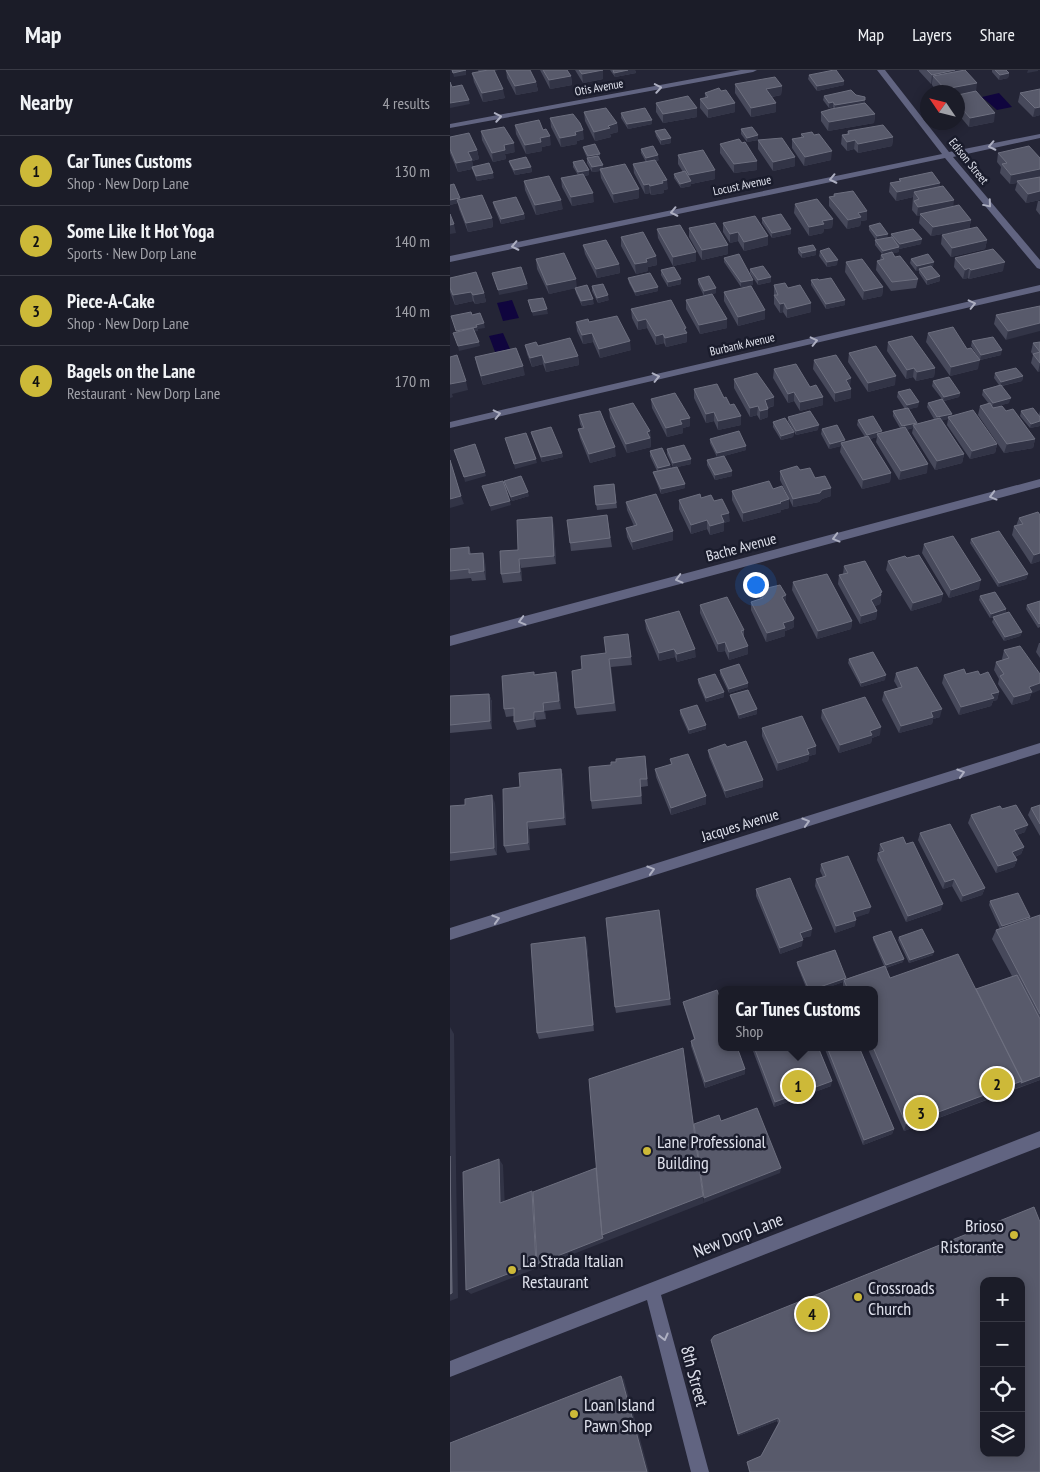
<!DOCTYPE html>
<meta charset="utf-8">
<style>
body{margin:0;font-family:"PT Sans Narrow",sans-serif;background:#242530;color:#f1f3f6}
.controls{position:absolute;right:15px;bottom:15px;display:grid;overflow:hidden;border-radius:10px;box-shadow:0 2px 12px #0003}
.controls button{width:45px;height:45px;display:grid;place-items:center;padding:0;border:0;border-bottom:1px solid #393a45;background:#1b1c28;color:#f1f3f6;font:25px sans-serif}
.compass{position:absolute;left:470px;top:15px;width:45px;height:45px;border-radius:50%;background:#1b1c28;box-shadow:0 2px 12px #0003;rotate:305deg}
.you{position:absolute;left:305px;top:514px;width:18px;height:18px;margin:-12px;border:4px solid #fff;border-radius:50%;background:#1a73e8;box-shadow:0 0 0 8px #1a73e833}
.badge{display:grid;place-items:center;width:32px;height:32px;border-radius:50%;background:#cdb938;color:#111;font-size:16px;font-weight:700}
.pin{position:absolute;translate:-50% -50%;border:2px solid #fff;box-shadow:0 1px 5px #0006}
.popup{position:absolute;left:268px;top:916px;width:160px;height:65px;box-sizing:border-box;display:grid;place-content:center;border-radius:10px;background:#1b1c28;filter:drop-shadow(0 1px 4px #0005);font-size:16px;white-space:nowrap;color:#a0a1a8}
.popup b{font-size:19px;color:#f1f3f6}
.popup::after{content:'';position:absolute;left:50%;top:100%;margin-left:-10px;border:10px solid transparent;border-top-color:#1b1c28}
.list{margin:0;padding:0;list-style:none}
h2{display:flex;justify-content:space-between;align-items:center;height:65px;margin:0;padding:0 20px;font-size:21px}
h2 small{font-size:16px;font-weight:400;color:#a0a1a8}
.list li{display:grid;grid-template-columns:32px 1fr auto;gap:15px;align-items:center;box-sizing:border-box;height:70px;padding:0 20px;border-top:1px solid #393a45}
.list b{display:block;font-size:19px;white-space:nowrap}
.list p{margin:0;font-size:16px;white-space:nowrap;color:#a0a1a8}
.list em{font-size:16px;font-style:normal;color:#a0a1a8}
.icon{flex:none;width:28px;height:28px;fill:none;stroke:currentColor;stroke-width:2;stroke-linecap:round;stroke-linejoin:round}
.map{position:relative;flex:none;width:590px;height:1402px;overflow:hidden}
header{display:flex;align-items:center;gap:30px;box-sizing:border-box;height:70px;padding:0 25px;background:#1b1c28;border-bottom:1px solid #393a45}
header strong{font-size:24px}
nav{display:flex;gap:28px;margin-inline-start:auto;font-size:18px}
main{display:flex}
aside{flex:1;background:#1b1c28}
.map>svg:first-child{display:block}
</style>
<header>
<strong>Map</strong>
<nav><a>Map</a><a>Layers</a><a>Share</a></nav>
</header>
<main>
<aside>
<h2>Nearby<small>4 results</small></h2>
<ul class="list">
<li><span class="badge">1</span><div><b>Car Tunes Customs</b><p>Shop · New Dorp Lane</p></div><em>130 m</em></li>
<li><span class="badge">2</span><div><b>Some Like It Hot Yoga</b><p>Sports · New Dorp Lane</p></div><em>140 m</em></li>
<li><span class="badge">3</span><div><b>Piece-A-Cake</b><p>Shop · New Dorp Lane</p></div><em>140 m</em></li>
<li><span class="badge">4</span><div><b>Bagels on the Lane</b><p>Restaurant · New Dorp Lane</p></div><em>170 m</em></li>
</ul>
</aside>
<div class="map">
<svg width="590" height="1402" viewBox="0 0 590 1402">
<rect width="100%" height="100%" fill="#242536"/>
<path fill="#10053e" d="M549,23L562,37L547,40L532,27Z
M62,230L69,248L53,251L47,233Z
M53,263L60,279L45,282L39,266Z"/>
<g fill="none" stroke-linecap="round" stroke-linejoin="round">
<path fill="#616481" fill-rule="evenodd" d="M291,0H307L303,2L0,58V54Z
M427,0H435L499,82L590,64V68L503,87L590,190V199L587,198L495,88L0,192V186L492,84Z
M590,215V221L0,358V352Z
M590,409V417L0,576V566Z
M590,673V683L0,870V858Z
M590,1061V1077L211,1225L259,1402H241L197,1230L0,1307V1291Z"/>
</g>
<path fill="#47495b" d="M28,0H48L44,1L55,28L33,32L24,12L22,3L29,2Z
M56,0L86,12L88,21L66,25L57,8Z
M90,0H117L121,6L122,15L100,19Z
M125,0H152L153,9L133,13Z
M160,0H185L186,3L165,7Z
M469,0H514L544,52L519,57L508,44V22H488L482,15V13L481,14L469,1Z
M542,0H556L559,3L558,8L549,10L542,2Z
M359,5L394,15L367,21L358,9Z
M285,14L332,16L331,25L322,27L326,33V42L301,47L285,23Z
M590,19V45L583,47L568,32L570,23Z
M271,21L285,33V42L258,48L250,38V29L255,28V23Z
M406,25L415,30V33L425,44L424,53L378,61L371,51V42L384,39L383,37L379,38L373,30L374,26Z
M206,33L247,38V47L213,53L206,42Z
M134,42L167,53L168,62L160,64L161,67L145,71L135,51Z
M171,43L202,54L178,59L171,48Z
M100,48L134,69L127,71V74L111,77L101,57Z
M65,55L101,75L92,77V81L76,84L66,64Z
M291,59L308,65V70L297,72L291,64Z
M31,61L65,82L55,84L56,89L43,92L32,70Z
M205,61L221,73L211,75L206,66Z
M398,61L443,67L442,76L408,83L404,79L397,81L391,74L392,65L397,64Z
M351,64L381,90L354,96L342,78V69L351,68Z
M0,67L27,80L29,89L22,91L23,96L44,108L27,111L22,99L8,102L0,83Z
M308,70L345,96L323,101L308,79Z
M270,74L307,91V100L284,103L270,83Z
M133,77L150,88H149L153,95V98L189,128L164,133L151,108L150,101L142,102L137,93V88L134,81Z
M191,79L209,90L206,91L218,119L214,120V123L201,125L200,123L195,124L184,103L183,94L196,92L191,83Z
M548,83L590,88V130L576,133L565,120L567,113L560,114L550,103L551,97L547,92Z
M228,85L265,100V109L241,114V116L231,118L224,108V104L233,102L228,94Z
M59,91L81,97L82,102L65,105L60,95Z
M123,92L139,100V105L134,106L144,132L122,136L112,117L111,108L128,105L123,97Z
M449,109L490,116L503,137L521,150L519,159L481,166L469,153L470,146H467L462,140L463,127L446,131L439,122L440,113L449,111Z
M74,111L113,139L86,145L75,120Z
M0,115L10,129L42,148L43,157L18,162L9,139L8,133L0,135Z
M384,124L417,141V150L411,151L410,156L397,159L379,136V127L383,126Z
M588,131H590V145L586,140Z
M43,132L74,144L75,149L51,154L44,137Z
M345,134L383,149L382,158L374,159L373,163L359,166L344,143Z
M312,148L341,164L322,168L312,153Z
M273,153L318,175L294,181L288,171L280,173L273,162Z
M419,156L437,168L441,167V164L471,174L449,179V182L442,183L445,187L468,209L466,218L441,221L426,200L427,191L430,190L431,185L432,184L425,175V170H426L419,160Z
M239,158L278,184L252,190L239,167Z
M207,159L246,191L223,196L208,168Z
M492,165L537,170L535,179L501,187L491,174Z
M171,167L206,186L207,195L198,197V201L186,204L171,176Z
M133,175L169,194L170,203L147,208L135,184Z
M348,178L366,185L352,188L348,183Z
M370,181L387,195L377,197L369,186Z
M274,188L303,210V215L291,217L274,192Z
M505,188L553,201L519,209L518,208L513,209L504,197Z
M86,189L127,218L144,234L132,236L126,223L125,218L99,224L87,199Z
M461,189L483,197H482L490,206V211L477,215L469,203V201H466L460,193Z
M396,192L433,217L432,226L413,230L395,202Z
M300,199L321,207V212L308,215L300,203Z
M211,200L231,214L218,217L211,205Z
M0,208L34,223L36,232L25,234L23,231L5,235L0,222Z
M178,208L208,217V221L186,226L179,213Z
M248,209L266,223L254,226L248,214Z
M361,210H369L395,235L376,239L361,215Z
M324,215L338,218L361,242L337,248L333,242L330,243L324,234Z
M142,216L159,230L148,233L142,221Z
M274,222L315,240V249L288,256L274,231Z
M236,230L277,258L250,264L236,239Z
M590,236L556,270L544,254L546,245Z
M181,239L236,258L237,272L216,277L214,273L206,275L197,258L188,260L182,248Z
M126,252H139L181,280L150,288L143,272L133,274L127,261Z
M478,263L528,299L500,306L476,272Z
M522,271L551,285L530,290L521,276Z
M438,272L485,298L484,307L466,311L463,307L456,309L437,281Z
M590,272V301L588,302L581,293L583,285L581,282L583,273Z
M75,275L88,276L128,286L129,295L96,302L93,294L82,297L77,284Z
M399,283L445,315L418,322L398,292Z
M25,287L75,305L33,315L27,296Z
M364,290L400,316L401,328L385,332L363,299Z
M324,299L360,317L373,327V335L350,341L344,331L338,333L323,308Z
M545,303L573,306L572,311L552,316L559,333L543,337L556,341L585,369L583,378L554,383L528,345L530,336L539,334L532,325L533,320L549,315L544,308Z
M284,309L324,327V336L318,338V347L310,350L307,345L300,347L284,318Z
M483,311L510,323L509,327L494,331L501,346L547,374L545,383L520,389L497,355L498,349L492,350L514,384L512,393L485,400L462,363L463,358L456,360L477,403L449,410L426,372L427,367L420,369L441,403L440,412L412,419L390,382L391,376L379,379L371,364L372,359L395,370V372L415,367L407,355L408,350L431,363L450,358L443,346V341L455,339L447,327L448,322L468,337L459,339L467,354L484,349L477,337L478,333L492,329L482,316Z
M244,319L274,328L291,355L268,360L264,351L256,353L244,328Z
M201,329L240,348V356L233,358V363L217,367L202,338Z
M159,339L200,361L201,377L177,383L160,348Z
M571,341L589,345L590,341V356L580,358L570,346Z
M129,345L166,386L140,393L130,368L128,359L132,358L130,354Z
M338,347L368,360L346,365L338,351Z
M323,352L344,362L343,367L331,370L323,357Z
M81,362L112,383L113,387L92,392L82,366Z
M260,369L296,380L274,386L282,406L265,410L257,395V390L267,387L260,373Z
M217,379L241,394L227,397L235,414V418L211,424L204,406L203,402L207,401L200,386V381L220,395L221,398L223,397L217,384Z
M350,400L365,408L381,418V426L372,429L369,432L343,437L330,410V401Z
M54,411L79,426L62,431L55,416Z
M164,414L167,438L147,440L144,416Z
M323,419L339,438L331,440V442L293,452L282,430V421Z
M251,428L264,431L280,451L274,453V461L260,465L257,459L241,464L229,439V430Z
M176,432L223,461V470L183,480L177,467L176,458L184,456L177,440Z
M157,445L162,477L121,481L120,473Z
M590,445V491L581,494L562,465L564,456H566L569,448Z
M104,455L106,494L71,498L72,511L53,513L51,504L68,480Z
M521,469L578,504L576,509L548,517L520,473Z
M474,474L529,519L499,528L472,483Z
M19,477L21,484L35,491L36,510L22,511L21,508L0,510V479Z
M457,488L493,524L491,532L461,541L436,500L438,491Z
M394,496L431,530L430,534L425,536L427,541L426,549L410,554L388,514L389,505L393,504Z
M343,512L402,551L401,559L367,569L342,520Z
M309,520L336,533L344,556L343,558L335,561V566L316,572L301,540V532L310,529Z
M530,526L556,539L555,544L572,562L570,566L554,571L542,552L544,547L540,548L529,530Z
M590,531V557L588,558L576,539L577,535Z
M250,535L294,560V567L298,584L279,590L275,581L268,582L250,543Z
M195,550L246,587L227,592L225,587L209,591L196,559Z
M178,564L182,595L161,597L166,641L127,645L125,638L132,599L156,583Z
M589,573H590V588L586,582Z
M554,580L581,624L579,630L562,635L548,614L549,609L544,600L546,592L553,590L552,589Z
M399,589L435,610L411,617L398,593Z
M270,600L298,617L279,623L270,604Z
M84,602V605L106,602L108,610L111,639L95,641L96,649L86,650V657L67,660L64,652V646L56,647L54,639Z
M446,603L490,647L483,649L482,654L449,663L432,630L434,622L448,618L444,611Z
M494,605H530L549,622L547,630L543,631L541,636L509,645L492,613Z
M248,609L274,622V627L256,632L248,613Z
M39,624L42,632V659L0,663V626Z
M280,625L307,639V644L289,649L281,629Z
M230,640L256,655V659L239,664L230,644Z
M372,640L430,665L422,668L421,673L389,683L371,648Z
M312,658L366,676V684L359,686L358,691L327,701L312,666Z
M277,677L313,717L276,728L259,687L258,680Z
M195,686L198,716L191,717L192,734L142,739L141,731L161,695Z
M220,689L256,726V734L221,745L206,707L205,699L221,695Z
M111,699L113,706L116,755L79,759L80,780L57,783L54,776L70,717Z
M45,733L47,785L0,791V736Z
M590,735V766L578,745L581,738Z
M552,739L575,762L567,765L574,777L571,784L565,787L567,790L564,797L546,803L518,753L521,745Z
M470,763L535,818L532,825L511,832L502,816L493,819L468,770Z
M430,774H456L491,840L456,852L427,790L428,783L430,782L429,781Z
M371,794L419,843L405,847V856L385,863L365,816L366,809L373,807L370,801Z
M306,819L361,866L352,868V876L330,884L306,826Z
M540,831L580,847V849L590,845V1010L454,1061L417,977H424V920H393V912L371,920H357L347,895V892L396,909L434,896L423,870V867L453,892L436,898L440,908L526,919L562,906L542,869L546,860L550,859L539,835Z
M209,840L221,935L166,943L165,937Z
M449,867L483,885L459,893L448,870Z
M137,873L144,961L89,969L87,963Z
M233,932L295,1004L255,1018L241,976V971L244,969L234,937Z
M303,977H304L381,1016L324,1037L303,981Z
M374,977H409L444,1059L442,1064L413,1075Z
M261,1270L590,1402H299L297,1392L311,1386L328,1353L327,1351L288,1366Z"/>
<path fill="#323446" d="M16,0V5L4,7L3,3Z
M153,0V9L133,13L132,4Z
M178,0H185L186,3L165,7L164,3Z
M505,0H514L512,7L483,6L482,13L481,14L482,5Z
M578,0H588V1L577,3Z
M559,3L558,8L549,10L550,5Z
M121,6L122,15L100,19L99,10Z
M394,11V15L367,21V16Z
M86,12L88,21L66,25L65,16Z
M527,13L526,22L508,26V22H494L495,19Z
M332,16L331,25L316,28V19Z
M53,19L55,28L33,32L32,23Z
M19,30L20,34L0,38V33Z
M415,30V35L385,40V35Z
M383,32V37L379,38V33Z
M285,33V42L258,48V39Z
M326,33V42L301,47V38Z
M590,37V45L583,47L585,38Z
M247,38V47L213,53V44Z
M545,43L544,52L519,57L520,48Z
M425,44L424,53L378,61L379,52Z
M202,50V54L178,59L177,54Z
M167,53L168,62L160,64L161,67L145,71L144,62L158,56Z
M133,60L134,69L127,71V74L111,77L110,68L125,62Z
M308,65V70L297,72V68Z
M100,66L101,75L92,77V81L76,84L75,75L90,68Z
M443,67L442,76L408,83V74Z
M221,68V73L211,75V70Z
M405,70L404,79L397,81V72Z
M64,73L65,82L55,84L56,89L43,92L42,83L54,75Z
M27,80L29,89L22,91L24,99L22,97V99L8,102L6,93L18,82Z
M382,81L381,90L354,96L355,87Z
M150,84V88L139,91L138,86Z
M208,85L209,90L197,93L196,88Z
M345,87V96L323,101V92Z
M307,91V100L284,103V94Z
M153,95V100L150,99V101L142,102V97Z
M81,97L82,102L65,105L64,100Z
M590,99V108L567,111V113L560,114L561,105Z
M139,100V105L129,107L128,102Z
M265,100V109L241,114V116L231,118L230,114L240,112L239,105Z
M43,103L44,108L27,111L26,106Z
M217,110L218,119L214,120V123L201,125L200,116L212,111Z
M490,113L489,122H464L463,127L446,131L447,122Z
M199,114L200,123L195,124L194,115Z
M189,119V128L164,133L163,124Z
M590,121V130L576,133L578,124Z
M143,123L144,132L122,136L121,127Z
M10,128L11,133L7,130L8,133L0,135V130Z
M111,130L113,139L86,145L85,135Z
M504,130L503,139L470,144V146H467L468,137Z
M417,141V150L411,151L410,156L397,159L398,150L408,143Z
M74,144L75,149L51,154V149Z
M42,148L43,157L18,162L16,153Z
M383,149L382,158L374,159L373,163L359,166V157L372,151Z
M521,150L519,159L481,166L483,157Z
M4,154L6,163L0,164V155Z
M341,159V164L322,168V163Z
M288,162V171L280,173V164Z
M438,164L437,169L427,171V166Z
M318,166V175L294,181V172Z
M472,169L471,174L449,179V182L432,186L433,181L449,177L450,174Z
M537,170L535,179L501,187L502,178Z
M278,175V184L252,190V180Z
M366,180V185L352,188V183Z
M246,182V191L223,196V187Z
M206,186L207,195L198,197V201L186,204L185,194L196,189Z
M388,190L387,195L377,197V192Z
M484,192L483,197L470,200L469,199V201H466L467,196Z
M555,192L553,201L519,209L521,200Z
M169,194L170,203L147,208L146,199Z
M519,198L518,208L513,209L515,200Z
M490,206V211L477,215V210Z
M321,207V212L308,215V210Z
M126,209L127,218L99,224L97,215Z
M231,209V214L218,217V212Z
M303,210V215L291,217V212Z
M77,214L78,219L49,225L48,220Z
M208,217V221L186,226L185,222Z
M433,217L432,226L413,230L414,221Z
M266,218V223L254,226V221Z
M21,222L23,231L5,235L3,225Z
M34,223L36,232L25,234L23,225Z
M158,225L159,230L148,233L147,228Z
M143,229L144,234L132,236L131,231Z
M395,230V235L376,239V234Z
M334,233L333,242L330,243V234Z
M361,233V242L337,248V239Z
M97,239L98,244L83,246L82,242Z
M315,240V249L288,256V247Z
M196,249L197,258L188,260V251Z
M277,249V258L250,264L249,255Z
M34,253L35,258L28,259V261L7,266L6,261L26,255Z
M590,253V261L556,270L558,261Z
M236,258L237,272L216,277L215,268Z
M142,263L143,272L133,274L132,265Z
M213,264L214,273L206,275V266Z
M180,271L181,280L150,288L149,279Z
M29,272L30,276L9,281L8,276Z
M552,280L551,285L530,290L531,285Z
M92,285L93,294L82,297L80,288Z
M128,286L129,295L96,302L95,293Z
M530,290L528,299L500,306L501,297Z
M590,293V301L588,302Z
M73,296L75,305L33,315L31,306Z
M464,298L463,307L456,309L457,300Z
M485,298L484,307L466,311L467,302Z
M446,306L445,315L418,322V313Z
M573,306L572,311L550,316L551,312Z
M401,308L400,317L396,310Z
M16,311L18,320L2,324L3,327L0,328V314Z
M401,319V328L385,332V323Z
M344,322V331L338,333V324Z
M510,323L509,327L493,331L494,327Z
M324,327V336L315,338V330Z
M373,327V335L350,341V332Z
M561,328L559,333L542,338L543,333Z
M469,332L468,337L456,340L457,335Z
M308,336L307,345L300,347V338Z
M318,339V347L310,350V341Z
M264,342V351L256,353V344Z
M502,344L501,348L498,347V349L486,352L487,347Z
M291,346V355L268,360V351Z
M240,348V356L233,358V363L217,367L216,358L230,350Z
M590,351V356L580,358L581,354Z
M467,353L466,357L463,355V358L451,361L452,356Z
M369,355L368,360L346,365V361Z
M200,361L201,377L177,383L176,374L197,362Z
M432,361L431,366L427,364V367L416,370L417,365Z
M344,362L343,367L331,370V366Z
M585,369L583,378L554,383L557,374Z
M395,370V375L391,373V376L379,379L380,374Z
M547,374L545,383L520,389L522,381Z
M296,376V380L267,388V383Z
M165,377L166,386L140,393L139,384Z
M112,383L113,387L92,392L91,387Z
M514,384L512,393L485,400L487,391Z
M86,389L87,393L65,399L64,394Z
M241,389V394L223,398V393Z
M478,394L477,403L449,410L451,401Z
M220,395L221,399L208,402V398Z
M282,401V406L265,410V405Z
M35,402L36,406L15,412L14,407Z
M441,403L440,412L412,419L413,410Z
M235,414V418L211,424V419Z
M381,418V426L372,429L369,432L343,437V429Z
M78,422L79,426L62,431L61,427Z
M11,426L14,434L0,438V429Z
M339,429V438L331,440V442L293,452V443Z
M60,431L61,435L41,441L40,436Z
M279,443L280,451L274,453V461L260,465V456L271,445Z
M102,447L104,455L106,494L104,486Z
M257,450V459L241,464V455Z
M223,461V470L183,480L182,472Z
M33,483L35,491L36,510L34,501Z
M590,483V491L581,494L584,485Z
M69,489L71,498L72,511L70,502Z
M578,504L576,509L548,517L549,513Z
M531,510L529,519L499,528L501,520Z
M432,522L430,534L420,539L421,530L430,523Z
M493,524L491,532L461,541L463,533Z
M336,525V534L332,527Z
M556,539L555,544L540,548L541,544Z
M427,541L426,549L410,554L411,546Z
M344,548V556L343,558L335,561V566L316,572L317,563L333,553Z
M402,551L401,559L367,569L368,561Z
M572,562L570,566L554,571L555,567Z
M275,572V581L268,582V574Z
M298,576V584L279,590V582Z
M224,579L225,587L209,591V583Z
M245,579L246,587L227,592V584Z
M106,602L108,610L111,639L109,631Z
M436,605L435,610L411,617V613Z
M298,613V617L279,623V619Z
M590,613V620L581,624L579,630L562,635L564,627L579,617Z
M274,622V627L256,632V628Z
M549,622L547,630L543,631L541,636L509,645L511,637L541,624Z
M39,624L42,632V659L40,651Z
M93,633L95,641L96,649L94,641Z
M307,639V644L289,649V645Z
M492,639L490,647L483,649L482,654L449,663L451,656L481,642Z
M84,642L86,650V657L84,649Z
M256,655V659L239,664V660Z
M431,657L430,665L422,668L421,673L389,683L390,675L420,661Z
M366,676V684L359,686L358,691L327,701L328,693L357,679Z
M111,699L113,706L116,755L114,748Z
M313,710V717L276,728L275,721Z
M42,725L45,733L47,785L44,778Z
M256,726V734L221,745V738Z
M77,752L79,759L80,780L78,773Z
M578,755L575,762L561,767L564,760Z
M574,777L571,784L559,789L562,782Z
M567,790L564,797L546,803L548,796Z
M504,809L502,816L493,819L495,812Z
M535,818L532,825L511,832L513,826Z
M493,834L491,840L456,852L458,846Z
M421,837L419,843L402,849L403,842Z
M580,847L579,851L550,859L552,856Z
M406,850L405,856L385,863L386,856Z
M362,859L361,866L349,869L350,863Z
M135,867L137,873L144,961L143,955Z
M353,870L352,876L330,884V878Z
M484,882L483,885L459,893L460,890Z
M454,889L453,892L435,898L436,895Z
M396,908V911L394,910L393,912L371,920H361Z
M0,957L4,964L8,1228L0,1231Z
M295,999V1004L255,1018V1012Z
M590,1006V1010L567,1018L571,1013Z
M382,1011L381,1016L324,1037L325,1032Z
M572,1011L567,1018L454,1061L456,1054Z
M444,1059L442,1064L413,1075L414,1070Z
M49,1089L53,1095L55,1138L50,1133Z
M331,1098L330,1103L254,1133V1128Z
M82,1121L85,1127L152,1165L253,1126L254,1133L21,1224L16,1220Z
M171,1306L174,1309L199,1402H197Z
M328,1348L327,1351L288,1366V1364Z"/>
<path fill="#585a6b" stroke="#6d6f7f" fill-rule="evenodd" d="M2,0H16L3,3Z
M38,0H44L53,19L32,23L22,3Z
M56,0H80L86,12L65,16Z
M93,0H117L121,6L99,10Z
M129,0H153L132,4Z
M163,0H178L164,3Z
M384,0H386L394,11L367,16L359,5Z
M477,0H505L482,5Z
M515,0L527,13L495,19L483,6Z
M545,0H556L559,3L550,5Z
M325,7L332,16L316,19L326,33L301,38L285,14Z
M0,12L2,17L12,15L19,30L0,33Z
M269,18L271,21L276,20L285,33L258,39L250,29L258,27L255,23Z
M590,19V37L585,38L570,23Z
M401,20L406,25L415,27V30L385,35L383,32L379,33L374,26Z
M526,21L545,43L520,48L508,34V25Z
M238,26L247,38L213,44L206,33Z
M415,33L425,44L379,52L371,42L381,39Z
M156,38L167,53L158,56L160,58L144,62L134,42Z
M195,38L202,50L177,54L171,43Z
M123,44L130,53L133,60L125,62L126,65L110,68L100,48Z
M89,50L93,60L96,59L100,66L90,68L91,72L75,75L65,55Z
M433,55L443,67L408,74L405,70L397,72L392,65L399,64L398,61Z
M54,57L64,73L54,75L55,80L42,83L31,61Z
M302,57L308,65L297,68L291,59Z
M215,59L221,68L211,70L205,61Z
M362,62L364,65L369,64L382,81L355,87L342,69L354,67L351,64Z
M19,63L27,80L18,82L22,90L6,93L0,79V67Z
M332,68L345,87L323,92L308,70Z
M289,69L292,73L295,72L307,91L284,94L270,74Z
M145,74L150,84L138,86L133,77Z
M203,76L208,85L196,88L191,79Z
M579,76L590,88V99L561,105L552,94L557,93L548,83Z
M253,80L265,100L239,105L228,85Z
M148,86L153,95L142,97L137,88Z
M76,87L81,97L64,100L59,91Z
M133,90L139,100L128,102L123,92Z
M205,90L217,110L212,111L213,113L200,116L199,114L194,115L183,94Z
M39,93L43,103L26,106L22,97Z
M175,94L189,119L163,124L150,99Z
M235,101L241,111L230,114L224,104Z
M482,102L490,113L447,122L440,113L451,111L449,109Z
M133,104L143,123L121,127L111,108Z
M99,106L111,130L85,135L74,111Z
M590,107V121L578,124L567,111Z
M4,114L10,128L0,130V115Z
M493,116L504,130L468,137L464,131L469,129L464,122Z
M403,121L417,141L408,143L411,147L398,150L379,127L385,126L384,124Z
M32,125L42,148L16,153L7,130Z
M66,127L74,144L51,149L43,132Z
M367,129L383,149L372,151L374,154L359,157L345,134Z
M509,135L521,150L483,157L470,144Z
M0,144L4,154L0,155Z
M331,144L341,159L322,163L312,148Z
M305,146L318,166L294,172L288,162L280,164L273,153Z
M265,153L278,175L252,180L239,158Z
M430,153L438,164L427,166L419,156Z
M230,155L246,182L223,187L207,159Z
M527,157L537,170L502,178L492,165Z
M463,159L472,169L450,174L441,164Z
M193,162L206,186L196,189L197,192L185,194L171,167Z
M442,167L449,177L433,181L425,170Z
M156,170L169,194L146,199L133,175Z
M363,175L366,180L352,183L348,178Z
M379,178L388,190L377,192L370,181Z
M543,179L555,192L521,200L519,198L515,200L505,188Z
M442,182L445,187L450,186L468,209L442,212L427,191L434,189L431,185Z
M114,183L126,209L97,215L86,189Z
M289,184L303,210L291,212L274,188Z
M478,184L484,192L467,196L461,189Z
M412,189L433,217L414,221L396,192Z
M313,196L321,207L308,210L300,199Z
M481,196L490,206L477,210L469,199Z
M71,197L77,214L48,220L42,203Z
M224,197L231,209L218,212L211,200Z
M26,202L34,223L23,225L21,222L3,225L0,218V208Z
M200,203L208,217L185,222L178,208Z
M259,206L266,218L254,221L248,209Z
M381,208L395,230L376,234L361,210L368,209L369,210Z
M335,213L338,218L350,215L361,233L337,239L334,233L330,234L324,225H328L324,215Z
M153,214L158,225L147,228L142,216Z
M137,215L143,229L131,231L125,218Z
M301,216L315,240L288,247L274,222Z
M262,224L277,249L249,255L236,230Z
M93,228L97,239L82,242L78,230Z
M221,230L236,258L234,259L237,263L215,268L213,264L206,266L196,249L188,251L181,239Z
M590,236V253L558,261L546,245Z
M21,242L22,245L30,243L34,253L26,255L27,257L6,261L1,246Z
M167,246L180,271L149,279L142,263L132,265L126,252L138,249L139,252Z
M503,257L517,279L521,278L530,290L501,297L478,263Z
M23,258L29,272L8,276L3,263Z
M462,266L485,298L467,302L464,298L457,300L438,272Z
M543,267L552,280L531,285L522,271Z
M120,268L128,286L95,293L92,285L80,288L75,275L86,272L88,276Z
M590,272V293L583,284L590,282L583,273Z
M426,276L446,306L418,313L399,283Z
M66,278L73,296L31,306L25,287Z
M7,285L16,311L0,314V287Z
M386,285L401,308L396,310L401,319L385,323L364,290Z
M346,294L360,317L366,315L373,327L350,332L344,322L338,324L324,299Z
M566,298L573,306L551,312L545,303Z
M307,303L324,327L315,330L318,339L310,341L308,336L300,338L284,309Z
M499,307L510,323L494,327L483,311Z
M267,314L274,328L276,327L280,335L284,334L291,346L268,351L264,342L256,344L244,319Z
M551,315L561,328L543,333L533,320Z
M460,319L469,332L457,335L448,322Z
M225,323L240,348L230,350L232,354L216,358L201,329Z
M492,329L502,344L487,347L478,333Z
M183,333L200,361L197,362L200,368L176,374L159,339Z
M540,333L543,338L552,336L556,341L563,339L585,369L557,374L530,336Z
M458,338L467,353L452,356L443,341Z
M583,338L590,347V351L581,354L571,341Z
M523,340L547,374L522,381L498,347Z
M150,341L165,377L139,384L128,359L134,358L129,345Z
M360,341L369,355L346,361L338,347Z
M423,346L432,361L417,365L408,350Z
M335,348L344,362L331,366L323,352Z
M490,348L514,384L487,391L463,355Z
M387,355L395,370L380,374L372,359Z
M101,357L112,383L91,387L81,362Z
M455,357L478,394L451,401L427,364Z
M289,361L296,376L267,383L260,369Z
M76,363L86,389L64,394L55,368Z
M418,366L441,403L413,410L391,373Z
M25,374L35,402L14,407L4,380Z
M234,375L241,389L223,393L217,379Z
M212,378L220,395L208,398L200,381Z
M274,386L282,401L265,405L257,390Z
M0,390L11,426L0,429Z
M347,396L350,400L360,398L365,408L375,406L381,418L372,420L370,423L343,429L330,401Z
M227,397L235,414L211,419L203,402Z
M71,406L78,422L61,427L54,411Z
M53,411L60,431L40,436L32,416Z
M319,411L323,419L332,416L339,429L330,432L331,433L293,443L282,421Z
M164,414L166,433L146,435L144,416Z
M206,424L223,461L182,472L176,458L187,455L176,432Z
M250,424L251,428L261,425L264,431L272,429L279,443L271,445L274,452L260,456L257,450L241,455L229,430Z
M588,442L590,445V483L584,485L564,456L573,454L569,448Z
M157,445L160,468L120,473L117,450Z
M102,447L104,486L69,489L70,502L51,504L50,481L68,480L67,450Z
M549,461L578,504L549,513L521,469Z
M503,466L531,510L501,520L474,474Z
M19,477V484L33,483L34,501L19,503V499L0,501V479Z
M469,485L493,524L463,533L438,491L455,486L457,488Z
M415,491L432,522L430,523L431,525L421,530L427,541L411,546L389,505L398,503L394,496Z
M377,504L402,551L368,561L343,512Z
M330,515L336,525L332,527L344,548L343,550L333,553L335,558L317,563L301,532L313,528L309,520Z
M545,522L556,539L541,544L530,526Z
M277,527L294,560L291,561L298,576L279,582L275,572L268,574L250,535Z
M590,531V553L589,554L577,535Z
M229,541L245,579L227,584L224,579L209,583L195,550Z
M559,542L572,562L555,567L543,547Z
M178,564L181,587L159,589L164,633L125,638L122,601L132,599L131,586L156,583L154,567Z
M570,576L590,604V613L579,617L582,622L564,627L550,606L554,604L546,592L559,588L554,580Z
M423,582L436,605L411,613L399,589Z
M289,594L298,613L279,619L270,600Z
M467,597L492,639L481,642L483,647L451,656L434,622L452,617L446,603Z
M514,599L516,604L528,601L530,605L538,602L549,622L541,624L544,628L511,637L494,605Z
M84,602V605L106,602L109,631L93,633L94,641L84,642V649L64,652V638L54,639L52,606Z
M265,604L274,622L256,628L248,609Z
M298,620L307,639L289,645L280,625Z
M39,624L40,651L0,655V626Z
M415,627L431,657L420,661L422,665L390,675L372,640Z
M247,635L256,655L239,660L230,640Z
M352,646L366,676L357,679L359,684L328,693L312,658Z
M296,671L313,710L275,721L258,680L275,674L277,677Z
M238,684L256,726L221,738L205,699L222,694L220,689Z
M195,686L197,709H190L191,726L141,731L139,697L161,695V692H166V689Z
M111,699L114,748L77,752L78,773L54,776L53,719L70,717L69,703Z
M42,725L44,778L0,783V736L15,735V729Z
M566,735L578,755L564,760L574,777L562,782L567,790L548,796L521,745L550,736L552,739Z
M590,735V754L581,738Z
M500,754L535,818L513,826L504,809L495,812L470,763Z
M453,767L456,774L463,772L493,834L458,846L428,783L434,781L430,774Z
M398,786L421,837L403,842L406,850L386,856L366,809L376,806L371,794Z
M340,808L362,859L350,863L353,870L330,878L306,819Z
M568,823L580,847L552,856L540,831Z
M209,840L220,929L165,937L156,848Z
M590,845V944L546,860Z
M472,859L484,882L460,890L449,867Z
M441,861L454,889L436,895L423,867Z
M135,867L143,955L87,963L81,874Z
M385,880L396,908L361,920H359L347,892Z
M508,884L572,1011L456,1054L423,977H424V920H398L394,910L435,896L440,908Z
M567,905L590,949V1006L571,1013L572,1011L526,919Z
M267,920L272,934V977H287L295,999L255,1012L241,971L245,969L233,932Z
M304,977H368L382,1011L325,1032Z
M377,977H409L444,1059L414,1070Z
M233,978L253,1126L152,1165L139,1009Z
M307,1038L331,1098L254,1128L244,1054L269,1045L271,1051Z
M0,1086L2,1223L0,1224Z
M49,1089L50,1133L82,1121L86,1193L16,1220L13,1102Z
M146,1098L152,1165L153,1168L87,1194L83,1122Z
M584,1137L590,1152V1402H300L297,1392L311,1386L330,1351L328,1348L288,1364L261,1270L264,1266ZM534,1211H571V1383H534Z
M171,1306L197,1402H0V1373Z"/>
<defs><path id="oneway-chevron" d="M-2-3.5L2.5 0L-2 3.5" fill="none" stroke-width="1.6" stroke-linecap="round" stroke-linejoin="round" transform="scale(1.25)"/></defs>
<g stroke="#adafc1">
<use href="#oneway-chevron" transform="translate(208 18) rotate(-10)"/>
<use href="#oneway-chevron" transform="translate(48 47) rotate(-10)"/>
<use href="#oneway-chevron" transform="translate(542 76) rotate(168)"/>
<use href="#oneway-chevron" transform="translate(383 109) rotate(168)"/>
<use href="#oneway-chevron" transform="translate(538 134) rotate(50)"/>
<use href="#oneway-chevron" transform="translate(224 142) rotate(168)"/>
<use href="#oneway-chevron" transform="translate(65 176) rotate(168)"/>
<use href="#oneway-chevron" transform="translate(522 234) rotate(-13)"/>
<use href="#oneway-chevron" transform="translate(364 271) rotate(-13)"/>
<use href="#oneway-chevron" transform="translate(206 307) rotate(-13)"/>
<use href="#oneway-chevron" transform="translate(47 344) rotate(-13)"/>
<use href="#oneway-chevron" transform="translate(543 426) rotate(165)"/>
<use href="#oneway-chevron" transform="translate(386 468) rotate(165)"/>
<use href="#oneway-chevron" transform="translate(229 509) rotate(165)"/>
<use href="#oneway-chevron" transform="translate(72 551) rotate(165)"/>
<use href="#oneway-chevron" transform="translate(511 703) rotate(-17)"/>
<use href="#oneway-chevron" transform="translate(356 752) rotate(-17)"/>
<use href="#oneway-chevron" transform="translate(201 800) rotate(-17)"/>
<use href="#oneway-chevron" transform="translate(46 849) rotate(-17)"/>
<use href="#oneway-chevron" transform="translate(214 1267) rotate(76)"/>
</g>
<g fill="#cdb938" stroke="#1a1c2c" stroke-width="2">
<circle cx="197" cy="1081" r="5"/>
<circle cx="564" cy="1165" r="5"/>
<circle cx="62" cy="1200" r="5"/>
<circle cx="408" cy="1227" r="5"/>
<circle cx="124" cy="1344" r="5"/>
</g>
<g text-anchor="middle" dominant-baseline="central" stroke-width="5" stroke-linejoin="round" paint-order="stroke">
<g font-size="12" fill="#dfe1ec" stroke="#1a1c2c">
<text transform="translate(149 17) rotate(-10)">Otis Avenue</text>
<text transform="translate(519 91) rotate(51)">Edison Street</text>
<text transform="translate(292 115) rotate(-12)">Locust Avenue</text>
<text transform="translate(292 274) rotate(-13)">Burbank Avenue</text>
</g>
<g font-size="15" fill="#dfe1ec" stroke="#1a1c2c">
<text transform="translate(291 477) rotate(-15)">Bache Avenue</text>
<text transform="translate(290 755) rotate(-17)">Jacques Avenue</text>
</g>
<g font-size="18" fill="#dfe1ec" stroke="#1a1c2c" text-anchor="start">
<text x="207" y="1071">Lane Professional<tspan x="207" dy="21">Building</tspan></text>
<text x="554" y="1155" text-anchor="end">Brioso<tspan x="554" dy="21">Ristorante</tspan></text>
<text x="72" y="1190">La Strada Italian<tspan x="72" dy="21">Restaurant</tspan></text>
<text x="418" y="1217">Crossroads<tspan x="418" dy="21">Church</tspan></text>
<text x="134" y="1334">Loan Island<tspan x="134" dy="21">Pawn Shop</tspan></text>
</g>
<g font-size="18" fill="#dfe1ec" stroke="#1a1c2c">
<text transform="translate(288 1165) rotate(-21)">New Dorp Lane</text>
<text transform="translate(245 1306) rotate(75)">8th Street</text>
</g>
</g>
</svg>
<div class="controls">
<button>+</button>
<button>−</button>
<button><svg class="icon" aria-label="locate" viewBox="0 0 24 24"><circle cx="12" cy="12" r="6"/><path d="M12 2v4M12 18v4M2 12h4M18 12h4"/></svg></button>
<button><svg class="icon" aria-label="layers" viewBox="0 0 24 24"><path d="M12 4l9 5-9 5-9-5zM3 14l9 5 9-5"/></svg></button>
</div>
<svg class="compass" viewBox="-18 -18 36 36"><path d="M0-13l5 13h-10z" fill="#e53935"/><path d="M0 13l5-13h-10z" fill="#a0a1a8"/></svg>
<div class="you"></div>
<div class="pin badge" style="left:348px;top:1016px">1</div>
<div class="popup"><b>Car Tunes Customs</b>Shop</div>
<div class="pin badge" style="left:547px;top:1014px">2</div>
<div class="pin badge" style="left:471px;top:1043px">3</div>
<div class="pin badge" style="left:362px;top:1244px">4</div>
</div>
</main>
